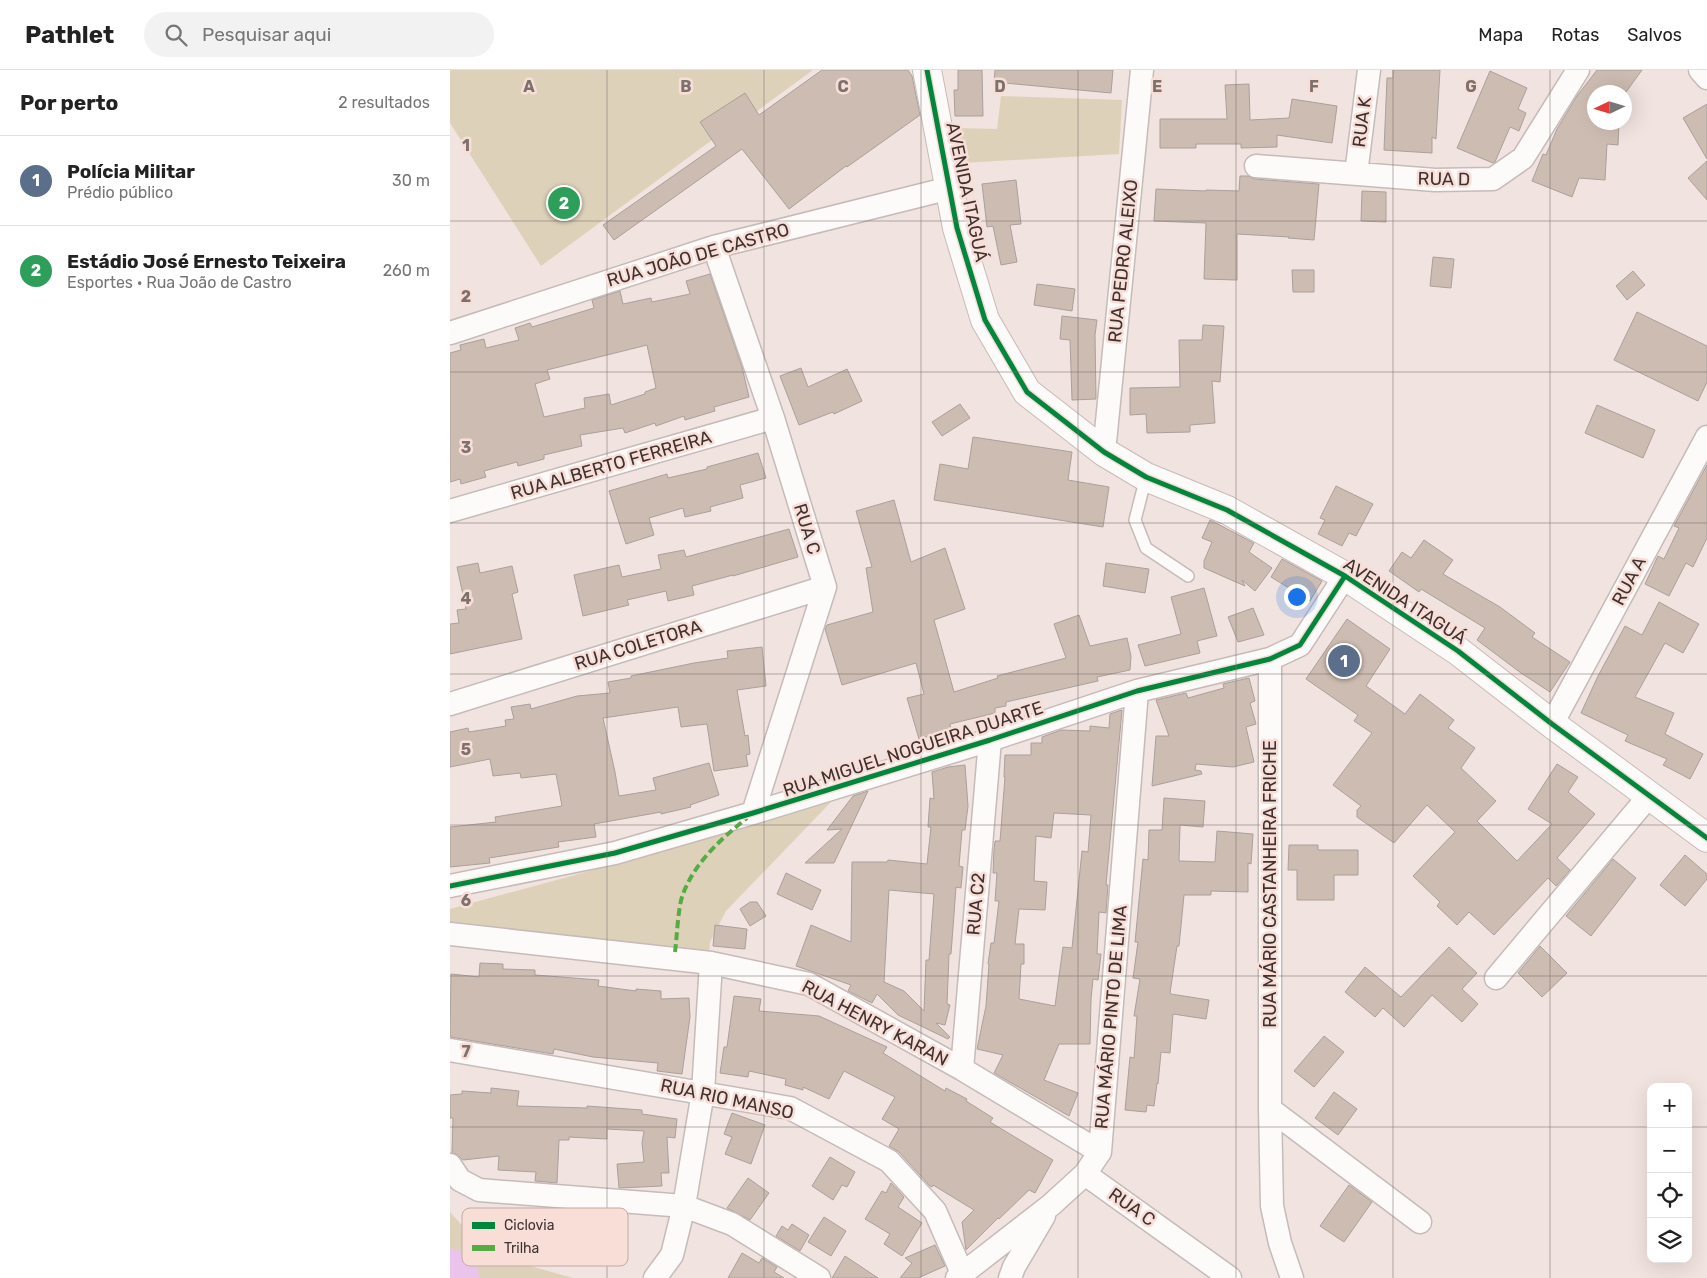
<!DOCTYPE html>
<html lang="pt">
<meta charset="utf-8">
<style>
body{margin:0;font-family:Rubik,sans-serif;background:#f2f2f2;color:#222}
.controls{position:absolute;right:15px;bottom:15px;display:grid;overflow:hidden;border-radius:10px;box-shadow:0 5px 20px #0002}
.controls button{width:45px;height:45px;display:grid;place-items:center;padding:0;border:0;border-bottom:1px solid #e0e0e0;background:#fff;color:#222;font:25px sans-serif}
.compass{position:absolute;left:1137px;top:15px;width:45px;height:45px;border-radius:50%;background:#fff;box-shadow:0 5px 20px #0002;rotate:266deg}
.you{position:absolute;left:846px;top:526px;width:18px;height:18px;margin:-12px;border:4px solid #fff;border-radius:50%;background:#1a73e8;box-shadow:0 0 0 8px #1a73e833}
.badge{display:grid;place-items:center;width:32px;height:32px;border-radius:50%;background:#7d716e;color:#fff;font-size:16px;font-weight:700}
.pin{position:absolute;translate:-50% -50%;border:2px solid #fff;box-shadow:0 1px 5px #0006}
.list{margin:0;padding:0;list-style:none}
h2{display:flex;justify-content:space-between;align-items:center;height:65px;margin:0;padding:0 20px;font-size:21px}
h2 small{font-size:16px;font-weight:400;color:#767676}
.list li{display:grid;grid-template-columns:32px 1fr auto;gap:15px;align-items:center;box-sizing:border-box;height:90px;padding:0 20px;border-top:1px solid #e0e0e0}
.list b{display:block;font-size:19px;white-space:nowrap}
.list p{margin:0;font-size:16px;white-space:nowrap;color:#767676}
.list em{font-size:16px;font-style:normal;color:#767676}
.icon{flex:none;width:28px;height:28px;fill:none;stroke:currentColor;stroke-width:2;stroke-linecap:round;stroke-linejoin:round}
.map{position:relative;flex:none;width:1257px;height:1208px;overflow:hidden}
header{display:flex;align-items:center;gap:30px;box-sizing:border-box;height:70px;padding:0 25px;background:#fff;border-bottom:1px solid #e0e0e0}
header strong{font-size:24px}
nav{display:flex;gap:28px;margin-inline-start:auto;font-size:18px}
.search{width:350px;height:45px;background:#f2f2f2;display:flex;align-items:center;gap:12px;box-sizing:border-box;padding:0 18px;border-radius:28px;color:#767676;font-size:19px}
main{display:flex}
aside{flex:1;background:#fff}
.map>svg:first-child{display:block}
</style>
<header>
<strong>Pathlet</strong>
<div class="search"><svg class="icon" aria-label="search" viewBox="0 0 24 24"><circle cx="10" cy="10" r="6"/><path d="M15 15l6 6"/></svg>Pesquisar aqui</div>
<nav><a>Mapa</a><a>Rotas</a><a>Salvos</a></nav>
</header>
<main>
<aside>
<h2>Por perto<small>2 resultados</small></h2>
<ul class="list">
<li><span class="badge" style="background:#5c6f8a">1</span><div><b>Polícia Militar</b><p>Prédio público</p></div><em>30 m</em></li>
<li><span class="badge" style="background:#2e9e5b">2</span><div><b>Estádio José Ernesto Teixeira</b><p>Esportes · Rua João de Castro</p></div><em>260 m</em></li>
</ul>
</aside>
<div class="map">
<svg width="1257" height="1208" viewBox="0 0 1257 1208">
<rect width="100%" height="100%" fill="#f1e3e0"/>
<path fill="#ddd2b9" d="M0,0H363L307,41L262,70L91,196L0,53Z
M551,26L672,30L669,84L513,93L509,58L547,59Z
M381,732L276,841L260,872L259,888L0,854V839L278,763Z
M0,1142L38,1184L123,1208H0Z"/>
<g fill="none" stroke-linecap="round" stroke-linejoin="round">
<path stroke="#eac4ea" stroke-width="39" d="M0,1198L10,1208"/>
</g>
<path fill="#cdbcb1" stroke="#aaa09c" fill-rule="evenodd" d="M372,0H458L462,6L470,45L397,97L396,96L339,139L292,79L164,170L153,155L266,76L250,52L295,23L309,45Z
M508,0H532L533,46H505L504,20H508Z
M545,0H663L661,23L544,12Z
M943,0H990L986,69L982,67V83L934,80L937,8H943Z
M1147,0H1192L1176,22H1144V52H1169L1168,75L1157,74L1155,110L1129,108L1122,127L1082,111L1093,84L1096,85L1107,59L1127,26Z
M1040,1L1077,18L1068,39L1076,43L1069,61L1060,57L1045,92L1043,93L1007,78Z
M799,14L800,50L839,48L842,29L887,36L882,73L827,65V77L791,78V74H746V78H710V49H777L775,15Z
M1257,34V89L1233,48Z
M1257,91V130L1238,108Z
M790,106H798L805,109L869,114L864,170L838,168L839,167L787,164V210L754,209L756,153L704,151L706,119L756,121V120L789,121Z
M566,110L571,154L560,155L567,192L551,195L543,156L537,157L532,114Z
M912,121L936,122V152L911,151Z
M983,187L1004,189L1001,218L980,216Z
M842,200H864V222H843Z
M1183,201L1195,215L1177,230L1166,216Z
M260,204L292,297L299,327L264,337L265,341L235,350L234,346L206,356L205,353L175,363L173,358L130,365L132,376L94,385V389L68,396L67,392L34,401L36,407L11,414L10,409L0,412V283L11,280L10,275L34,269L36,278L69,270L65,258L80,253L82,257L144,238L142,230L170,221L173,234L201,228L202,232L240,224L236,211ZM197,275L206,318L195,322V324L161,335L159,324L134,328L135,338L94,347L85,314L100,309L97,300Z
M587,214L625,219L622,241L584,235Z
M1187,242L1257,276V312L1248,331L1164,290Z
M612,246L647,250L645,265L646,329L622,330L620,270L610,269Z
M753,255L774,256L770,312L762,311L765,353L740,355V362L697,363L696,344L680,345V318L730,317L729,270H752Z
M351,298L358,317L397,299L412,331L384,344L383,342L349,355L330,306Z
M510,334L520,348L492,366L482,352Z
M1147,335L1205,360L1193,388L1135,363Z
M523,367L622,382L618,410L659,417L653,457L484,430L490,394L518,399Z
M308,383L316,408L290,415L293,428L260,437L261,441L235,447L233,438L199,448L204,465L176,474L159,421L217,404L218,408L257,399V397Z
M1257,395V468L1243,497L1236,493L1219,526L1195,514L1208,486L1214,489L1229,458L1224,456Z
M886,416L923,434L906,466L899,463L892,476L868,464L875,450L870,448Z
M444,430L461,492L495,478L515,539L484,550L504,622L548,608L547,606L616,588L604,554L629,545L640,576L677,568L681,586L680,600L647,607L648,611L556,632V636L545,638V643L500,654L501,660L469,669L457,628L474,624L466,593L392,615L375,559L377,555L423,542L416,498L422,497L406,441Z
M760,450L804,473L799,482L822,498L805,521L792,510L795,516L754,498V491L762,472L752,468Z
M339,459L348,487L283,506V505L242,516L244,525L218,531L216,521L177,530L179,535L133,546L124,505L169,495L172,507L211,499L208,485L234,480L236,487Z
M974,470L1003,490L993,504L1050,537L1085,563L1082,567L1120,592L1100,622L1071,603L1027,570L1035,558L971,519L969,522L939,501L952,482L961,488Z
M832,489L872,511L860,531L821,507Z
M28,493L30,503L62,496L68,522L62,524L72,569L0,584V554L9,553L7,540L16,539L7,497Z
M656,493L699,499L695,523L653,516Z
M754,518L767,566L747,571L750,583L695,596L688,575L731,564L721,527Z
M1209,532L1249,554L1233,583L1215,573L1185,627L1224,643L1215,664L1253,684L1240,709L1213,695L1217,689L1175,671L1178,665L1131,643L1148,606L1175,556L1192,565Z
M803,538L814,565L788,572L778,547Z
M897,549L940,579L916,616L955,644L970,624L1004,650L998,658L1025,678L1011,698L1046,731L1027,751L1067,791L1102,754L1078,739L1107,694L1128,707L1118,722L1145,744L1107,788L1120,800L1106,816L1098,808L1044,865L1019,842L1007,855L987,836L990,832L963,806L1005,762L977,735L944,773L907,747V740L911,736L883,715L922,663L904,651L908,645L856,609Z
M312,577L316,616L287,620L295,666L298,665L300,684L296,685L298,696L264,701L257,654L231,657L228,637L153,648L165,702L169,726L206,720L203,708L259,693L269,725L240,735L241,737L211,744V742L144,754L146,767L108,772L109,777L39,788L40,793L0,797V757L46,752L45,747L112,736L106,704L71,708L70,703L43,706L40,689L0,697V662L18,658L19,662L56,656L55,650L64,649L61,637L80,634L81,639L127,626L160,623L158,612L181,608V606L244,593L278,588L277,581Z
M799,608L805,631L800,633L806,654L796,657L804,692L783,697L746,694L745,700L751,701L752,704L702,716L706,666H719L706,630L736,623L738,628L774,618L773,614Z
M672,640L656,815H658L656,843L649,842L647,884H651L648,910L643,909L641,929L640,974H609L594,1010L628,1023L619,1046L544,1003L553,985L527,979L536,936L539,894H538L541,873H544L549,831H545L547,803H543L544,779L545,771H550L555,707H554L555,685H581V673H592V667L611,660L640,661V656L659,658L660,644ZM604,743L641,745L638,782L632,781L622,878L613,877L605,936L569,929L571,894H574V874H565L569,839L595,840L597,812L584,811L586,766L601,768Z
M515,695L518,736L515,760H512L509,796L513,797L511,818L506,817L501,884H499L497,934L500,935L495,955L486,953L500,967L498,969L448,945L427,924L422,933L398,921L401,915L346,896L361,855L401,872L402,792H437L438,790L477,794L481,757H478L480,728L484,729L482,702L498,697ZM439,820L484,824L479,890H476L474,941L454,921L434,912Z
M418,721L384,793H355L392,759L377,760L403,726Z
M714,728L755,731L753,757L730,755L729,791L765,792L767,761L803,764L801,794L798,793V822L761,821V825H734L729,876H727L720,923L721,924L759,930L756,949L723,944L720,983L711,982L708,1014L707,1013L704,1036L697,1035L696,1042L675,1040L680,987L684,988L687,946H684L690,909L683,908L688,872H685L693,789L698,790L699,760H712Z
M839,775H868V780H908V805H884V830H847V800H838Z
M1235,785L1257,804V809L1235,836L1210,815Z
M1163,789L1186,808L1141,866L1116,846Z
M336,803L371,820L362,840L327,824Z
M300,832H307L316,846L300,856L290,839Z
M265,855L297,859L295,879L263,876Z
M1090,876L1117,903L1092,927L1068,903Z
M999,877L1027,903L1012,919L1028,934L1012,952L982,925L954,957L933,938L925,947L895,922L915,897L951,927Z
M30,893L53,894V899L85,900V905L149,910L148,916L186,921V919L211,921V929L239,928L240,947L232,1004L207,1001L208,993L143,987L104,979L103,984L0,967L1,904L29,907Z
M284,926L311,929L309,941L369,946L437,977L433,983L495,1021L496,1018L517,1029L516,1031L543,1048L540,1052L603,1090L585,1123L579,1120L549,1149L548,1148L516,1180L512,1152L524,1140L483,1115L482,1117L480,1116L449,1082L439,1076L449,1059L432,1049L445,1027L394,1001L379,1029L353,1017V1020L335,1015L336,1009L299,1001L298,1007L270,1003L274,977H277Z
M874,966L894,982L864,1017L844,1001Z
M41,1018L69,1021L67,1036L137,1038V1036L192,1040V1044L227,1049L225,1068L217,1067L219,1103H211L212,1116L169,1118L167,1094L194,1092L192,1073L194,1061L157,1059V1069L119,1067V1070H109L107,1113L85,1111L86,1102L48,1100L49,1086L13,1090L6,1084L2,1083L3,1048H0V1025L12,1024V1021L41,1023Z
M884,1022L907,1039L888,1065L865,1048Z
M282,1043L315,1055L301,1094L275,1084L282,1067L274,1064Z
M380,1087L405,1102L397,1117L392,1115L383,1130L362,1116Z
M298,1108L319,1123L300,1150L277,1138Z
M441,1113L454,1127L448,1137L472,1153L452,1186L434,1174L440,1164L415,1149L432,1121L436,1123Z
M899,1115L922,1132L894,1172L870,1156Z
M374,1147L396,1161L381,1186L358,1172Z
M342,1154L359,1165L350,1181L326,1166L332,1156L338,1160Z
M485,1175L495,1196L468,1208H450L462,1193L455,1188Z
M292,1183L309,1193L312,1188L327,1197L324,1202L334,1208H278Z
M395,1186L428,1208H382Z"/>
<g fill="none" stroke-linecap="round" stroke-linejoin="round">
<g stroke="#c6bbb8" stroke-width="14">
<path id="lane" d="M696,407L685,450L696,478L738,506"/>
</g>
<g stroke="#c6bbb8" stroke-width="25">
<path id="street" d="M1250,0L1257,8
M806,96L985,110L1043,109L1073,88L1128,0
M906,104L919,0
M264,177L323,348L375,517L303,743
M0,263L264,177L500,118
M654,382L692,0
M0,441L323,348
M820,589V1039L822,1136L830,1173L842,1208
M0,634L375,517
M1102,654L1257,367
M0,816L165,783L303,743L540,670L687,621L820,589L850,575L895,506
M0,864L261,893L359,914L512,999L650,1082
M1046,908L1199,726
M0,980L340,1038L439,1091L485,1141L512,1203
M512,999L540,670
M820,1039L970,1152
M0,1095L10,1110L29,1120L234,1136L282,1154L369,1208
M635,1104L780,1208
M205,1208L222,1185L234,1136L253,1022L261,893
M507,1208L601,1135L635,1104L650,1082L687,621
M560,1208L564,1197L594,1146"/>
</g>
<g stroke="#c6bbb8" stroke-width="30">
<path id="secondary" d="M477,0L507,158L535,250L577,322L654,382L696,407L777,440L895,506L1008,581L1102,654L1257,768"/>
</g>
<use href="#lane" stroke="#fdfbfa" stroke-width="11"/>
<use href="#street" stroke="#fdfbfa" stroke-width="22"/>
<use href="#secondary" stroke="#fdfbfa" stroke-width="28"/>
<path stroke="#55ac45" stroke-width="4" stroke-dasharray="8 4" stroke-linecap="butt" d="M225,882C227,867 228,836 233,824C245,792 271,769 297,748"/>
<g stroke="#f9ded8" stroke-width="8">
<path id="cycleway" d="M477,0L507,158L535,250L577,322L654,382L696,407L777,440L895,506L1008,581L1102,654L1257,768
M0,816L165,783L303,743L540,670L687,621L820,589L850,575L895,506"/>
</g>
<use href="#cycleway" stroke="#00873e" stroke-width="5"/>
</g>
<path fill="none" stroke="#7d716e" stroke-width="1" stroke-opacity="0.55" d="M157,0V1208M314,0V1208M471,0V1208M628,0V1208M786,0V1208M943,0V1208M1100,0V1208M0,151H1257M0,302H1257M0,453H1257M0,604H1257M0,755H1257M0,906H1257M0,1057H1201M1238,1057H1257"/>
<g text-anchor="middle" dominant-baseline="central" stroke-width="5" stroke-linejoin="round" paint-order="stroke">
<g font-size="18" fill="#3e3331" stroke="#f9ded8">
<text transform="translate(912 52) rotate(-83)">RUA K</text>
<text transform="translate(994 109) rotate(1)">RUA D</text>
<text transform="translate(517 122) rotate(78)">AVENIDA ITAGUÁ</text>
<text transform="translate(248 185) rotate(-16)">RUA JOÃO DE CASTRO</text>
<text transform="translate(673 191) rotate(-84)">RUA PEDRO ALEIXO</text>
<text transform="translate(161 395) rotate(-16)">RUA ALBERTO FERREIRA</text>
<text transform="translate(357 459) rotate(73)">RUA C</text>
<text transform="translate(1179 511) rotate(-62)">RUA A</text>
<text transform="translate(955 531) rotate(33)">AVENIDA ITAGUÁ</text>
<text transform="translate(188 575) rotate(-17)">RUA COLETORA</text>
<text transform="translate(463 679) rotate(-18)">RUA MIGUEL NOGUEIRA DUARTE</text>
<text transform="translate(820 814) rotate(-90)">RUA MÁRIO CASTANHEIRA FRICHE</text>
<text transform="translate(526 834) rotate(-85)">RUA C2</text>
<text transform="translate(661 947) rotate(-85)">RUA MÁRIO PINTO DE LIMA</text>
<text transform="translate(425 953) rotate(28)">RUA HENRY KARAN</text>
<text transform="translate(277 1029) rotate(12)">RUA RIO MANSO</text>
<text transform="translate(682 1137) rotate(35)">RUA C</text>
</g>
</g>
<rect x="12" y="1138" width="166" height="58" rx="8" fill="#f9ded8" stroke="#c1aba6" stroke-width="1"/>
<rect x="22" y="1152" width="23" height="7" fill="#00873e"/>
<rect x="22" y="1175" width="23" height="6" fill="#55ac45"/>
<g font-size="14" fill="#3e3331">
<text x="54" y="1160">Ciclovia</text>
<text x="54" y="1183">Trilha</text>
</g>
<g font-size="16" text-anchor="middle" font-weight="bold" fill="#7d716e" stroke="#f9ded8" stroke-width="5" stroke-linejoin="round" paint-order="stroke">
<text x="79" y="22">A</text>
<text x="236" y="22">B</text>
<text x="393" y="22">C</text>
<text x="550" y="22">D</text>
<text x="707" y="22">E</text>
<text x="864" y="22">F</text>
<text x="1021" y="22">G</text>
<text x="16" y="81">1</text>
<text x="16" y="232">2</text>
<text x="16" y="383">3</text>
<text x="16" y="534">4</text>
<text x="16" y="685">5</text>
<text x="16" y="836">6</text>
<text x="16" y="987">7</text>
</g>
</svg>
<div class="controls">
<button>+</button>
<button>−</button>
<button><svg class="icon" aria-label="locate" viewBox="0 0 24 24"><circle cx="12" cy="12" r="6"/><path d="M12 2v4M12 18v4M2 12h4M18 12h4"/></svg></button>
<button><svg class="icon" aria-label="layers" viewBox="0 0 24 24"><path d="M12 4l9 5-9 5-9-5zM3 14l9 5 9-5"/></svg></button>
</div>
<svg class="compass" viewBox="-18 -18 36 36"><path d="M0-13l5 13h-10z" fill="#e53935"/><path d="M0 13l5-13h-10z" fill="#767676"/></svg>
<div class="you"></div>
<div class="pin badge" style="left:894px;top:591px;background:#5c6f8a">1</div>
<div class="pin badge" style="left:114px;top:133px;background:#2e9e5b">2</div>
</div>
</main>
